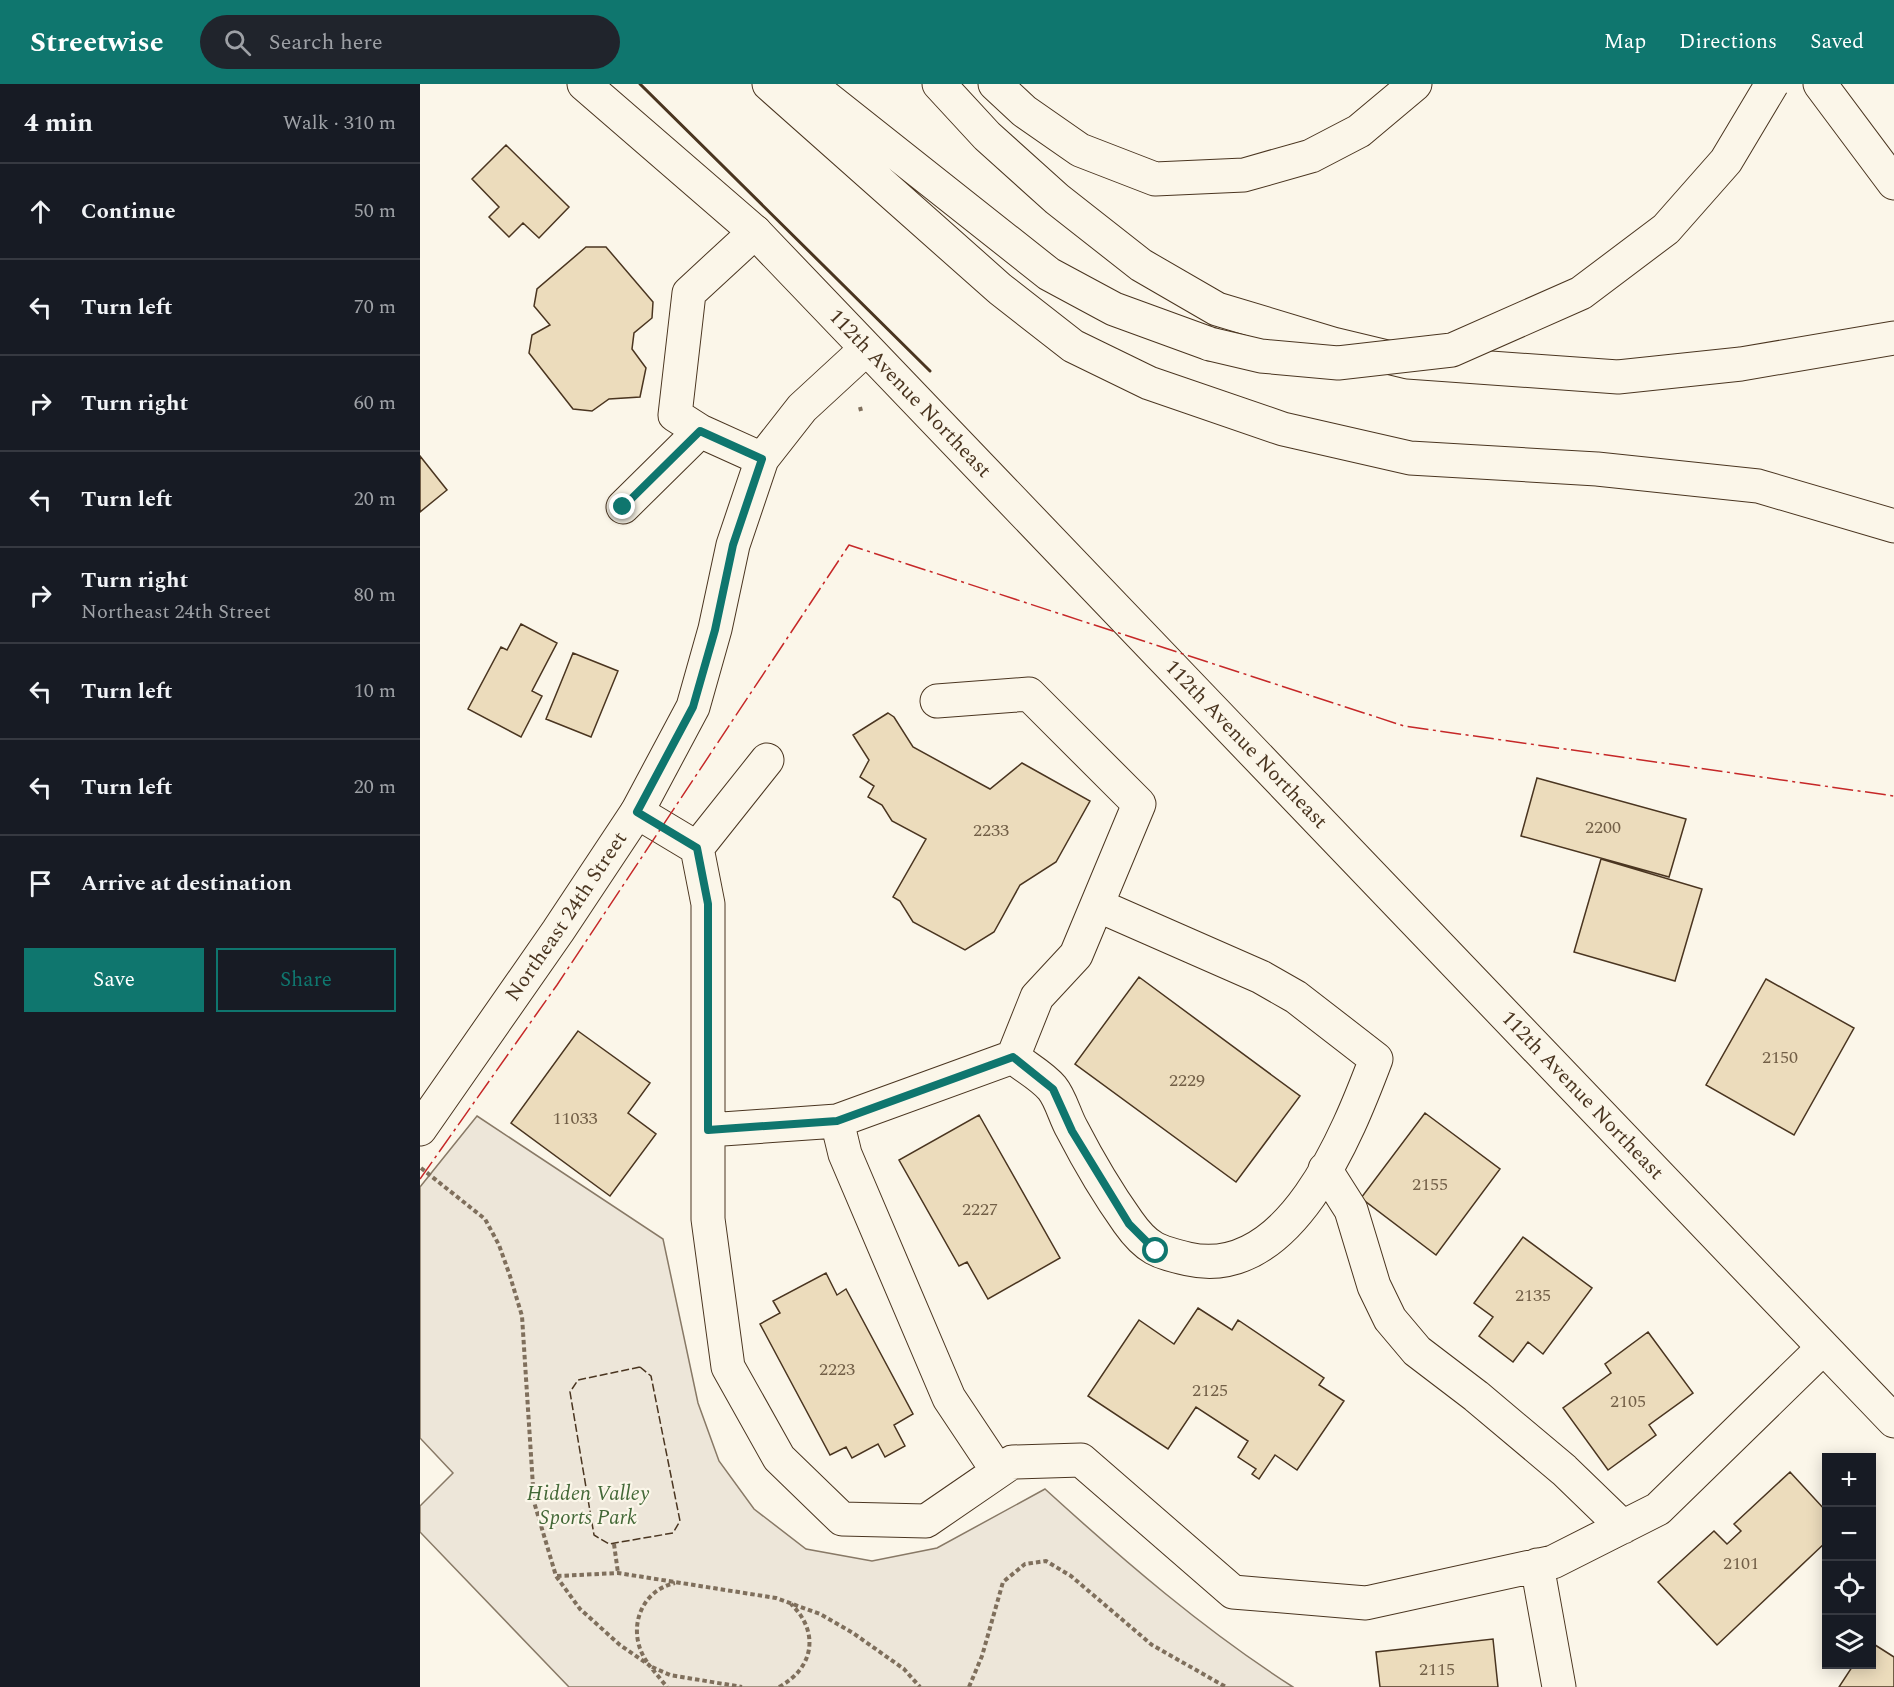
<!DOCTYPE html>
<meta charset="utf-8">
<style>
body{margin:0;font-family:Spectral,serif;background:#20242c;color:#f1f3f6}
.controls{position:absolute;right:18px;bottom:18px;display:grid;overflow:hidden;border-radius:0px;box-shadow:0 3px 15px #0003}
.controls button{width:54px;height:54px;display:grid;place-items:center;padding:0;border:0;border-bottom:2px solid #363941;background:#171b24;color:#f1f3f6;font:30px sans-serif}
.stop{position:absolute;width:18px;height:18px;margin:-14px;border:4px solid #0f766e;border-radius:50%;background:#fff}
.stop.end{background:#0f766e;border-color:#fff;box-shadow:0 2px 6px #0008}
.list{margin:0;padding:0;list-style:none}
h2{display:flex;justify-content:space-between;align-items:center;height:78px;margin:0;padding:0 24px;font-size:26px}
h2 small{font-size:20px;font-weight:400;color:#9ea1a6}
.list li{display:grid;grid-template-columns:39px 1fr auto;gap:18px;align-items:center;box-sizing:border-box;height:96px;padding:0 24px;border-top:2px solid #363941}
.list b{display:block;font-size:22px;white-space:nowrap}
.list p{margin:0;font-size:20px;white-space:nowrap;color:#9ea1a6}
.list em{font-size:20px;font-style:normal;color:#9ea1a6}
.actions{display:flex;gap:12px;padding:18px 24px}
.actions a{flex:1;padding:14px 0;border:2px solid #0f766e;border-radius:0px;text-align:center;font-size:21px;color:#0f766e}
.actions .main{background:#0f766e;color:#fff}
.icon{flex:none;width:33px;height:33px;fill:none;stroke:currentColor;stroke-width:2;stroke-linecap:round;stroke-linejoin:round}
.map{position:relative;flex:none;width:1474px;height:1603px;overflow:hidden}
header{display:flex;align-items:center;gap:36px;box-sizing:border-box;height:84px;padding:0 30px;background:#0f766e;color:#fff}
header strong{font-size:28px}
nav{display:flex;gap:33px;margin-inline-start:auto;font-size:21px}
.search{width:420px;height:54px;background:#20242c;display:flex;align-items:center;gap:15px;box-sizing:border-box;padding:0 21px;border-radius:33px;color:#9ea1a6;font-size:22px}
main{display:flex}
aside{flex:1;background:#171b24}
.map>svg:first-child{display:block}
</style>
<header>
<strong>Streetwise</strong>
<div class="search"><svg class="icon" aria-label="search" viewBox="0 0 24 24"><circle cx="10" cy="10" r="6"/><path d="M15 15l6 6"/></svg>Search here</div>
<nav><a>Map</a><a>Directions</a><a>Saved</a></nav>
</header>
<main>
<aside>
<h2>4 min<small>Walk · 310 m</small></h2>
<ul class="list">
<li><svg class="icon" aria-label="ahead" viewBox="0 0 24 24"><path d="M12 20V5M6 11l6-6 6 6"/></svg><div><b>Continue</b></div><em>50 m</em></li>
<li><svg class="icon" aria-label="left" viewBox="0 0 24 24"><path d="M17 20v-9H6M10 6l-5 5 5 5"/></svg><div><b>Turn left</b></div><em>70 m</em></li>
<li><svg class="icon" aria-label="right" viewBox="0 0 24 24"><path d="M7 20v-9h11M14 6l5 5-5 5"/></svg><div><b>Turn right</b></div><em>60 m</em></li>
<li><svg class="icon" aria-label="left" viewBox="0 0 24 24"><path d="M17 20v-9H6M10 6l-5 5 5 5"/></svg><div><b>Turn left</b></div><em>20 m</em></li>
<li><svg class="icon" aria-label="right" viewBox="0 0 24 24"><path d="M7 20v-9h11M14 6l5 5-5 5"/></svg><div><b>Turn right</b><p>Northeast 24th Street</p></div><em>80 m</em></li>
<li><svg class="icon" aria-label="left" viewBox="0 0 24 24"><path d="M17 20v-9H6M10 6l-5 5 5 5"/></svg><div><b>Turn left</b></div><em>10 m</em></li>
<li><svg class="icon" aria-label="left" viewBox="0 0 24 24"><path d="M17 20v-9H6M10 6l-5 5 5 5"/></svg><div><b>Turn left</b></div><em>20 m</em></li>
<li><svg class="icon" aria-label="arrive" viewBox="0 0 24 24"><path d="M6 21V4h12l-3 4 3 4H6"/></svg><div><b>Arrive at destination</b></div></li>
</ul>
<div class="actions"><a class="main">Save</a><a>Share</a></div>
</aside>
<div class="map">
<svg width="1474" height="1603" viewBox="0 0 1474 1603">
<rect width="100%" height="100%" fill="#fbf6e9"/>
<path fill="#ede6d9" stroke="#887966" stroke-width="1.5" d="M57,1032L243,1155L278,1319L299,1377L334,1425L386,1465L452,1477L517,1464L625,1405C703,1476 784,1546 873,1603H149L0,1448V1422L33,1389L0,1354V1103Z"/>
<path fill="#ecdcbc" stroke="#4a3520" stroke-width="1.5" d="M86,61L149,123L119,154L103,139L89,153L69,133L79,123L52,95Z
M166,163H186L233,218L232,234L214,249L212,265L226,284L220,313L189,315L172,327L153,325L109,269L112,251L130,241L114,222L117,205Z
M0,372L27,406L0,428Z
M101,540L137,559L112,607L122,612L101,653L48,625L81,563L87,566Z
M153,569L198,587L171,653L126,635Z
M468,629L474,633L493,663L570,705L602,679L670,717L636,778L600,801L574,848L545,866L493,838L480,817L473,813L506,755L472,737L462,721L448,713L454,702L440,693L449,676L433,651Z
M1117,694L1266,735L1249,793L1101,752Z
M1181,775L1282,805L1255,897L1154,868Z
M719,893L880,1012L816,1098L655,980Z
M1346,895L1434,944L1374,1051L1286,1001Z
M158,947L230,999L208,1029L236,1050L190,1112L91,1039Z
M1005,1029L1080,1085L1016,1171L941,1114Z
M559,1031L640,1174L568,1215L547,1178L539,1182L479,1076Z
M1103,1153L1172,1204L1123,1270L1108,1258L1093,1278L1059,1252L1073,1233L1054,1219Z
M406,1189L417,1211L426,1205L493,1330L474,1341L485,1362L465,1373L458,1360L432,1374L426,1363L410,1371L340,1240L360,1229L353,1217Z
M778,1224L812,1246L818,1236L904,1294L899,1301L924,1317L877,1386L855,1371L839,1395L832,1390L836,1385L818,1373L828,1357L776,1323L748,1365L668,1312L719,1236L754,1260Z
M1228,1248L1273,1309L1229,1341L1236,1351L1188,1386L1143,1324L1191,1289L1185,1280Z
M1370,1388L1406,1427V1458L1297,1561L1238,1498L1294,1447L1307,1460L1321,1447L1314,1440Z
M1073,1555L1078,1603H960L956,1568Z
M1452,1559L1474,1573V1603H1419L1434,1580H1452Z"/>
<g fill="none" stroke-linecap="round" stroke-linejoin="round">
<g stroke="#4a3520" stroke-width="35">
<path id="minor" d="M335,148L269,209L255,331L280,347L342,375
M203,423L280,347
M217,728L277,764L288,820V1135L308,1283L359,1374L422,1435L506,1437L592,1378L661,1376L813,1508L946,1519L1133,1478L1238,1425L1403,1264
M277,764L347,676
M593,973C605,983 622,992 632,1004C641,1015 645,1033 652,1045C668,1076 688,1110 708,1138C727,1165 738,1168 768,1175C870,1198 928,1049 956,975L876,913L841,893L677,821
M417,1037L425,1070L529,1314L577,1386
M288,1046L417,1037L593,973L617,913L656,871L719,720L609,610L517,617
M905,1085L931,1126L954,1202L970,1235L997,1267L1056,1312L1144,1386L1203,1443
M1117,1481L1139,1603"/>
</g>
<g stroke="#4a3520" stroke-width="35">
<g id="major">
<path id="s1" d="M164,0L335,148L1474,1337"/>
<path id="s2" d="M0,1045L138,847L217,728L273,623L295,545L313,461L342,375L382,324L446,265"/>
</g>
</g>
<g stroke="#4a3520" stroke-width="35">
<path id="highway" d="M349,0L580,205L653,262L729,299L863,345L990,374L1177,385L1338,402L1474,442
M389,0L629,190L694,225L790,260
M519,0L567,52L637,115L721,181L797,225L913,260L988,278L1198,293L1321,280L1474,254
M575,0L604,27L660,66L735,95L824,91L891,72L939,47L995,0
M1400,0L1474,99"/>
</g>
<path stroke="#7f6f5c" stroke-width="4" stroke-dasharray="4.5 3" stroke-linecap="butt" d="M440,323L441,327
M1,1084L65,1135L79,1161L90,1192L102,1232L114,1418L136,1492L160,1525L200,1561L229,1581L247,1603
M194,1460L198,1489
M137,1492L198,1489L356,1514L400,1530L433,1549L484,1585L500,1603
M227,1578C206,1548 219,1507 255,1499
M232,1583L250,1591L322,1603
M359,1603C394,1584 400,1548 371,1520
M549,1603L562,1572L583,1498L605,1480L626,1477L651,1492L732,1561L806,1603"/>
<use href="#minor" stroke="#fbf6e9" stroke-width="33"/>
<use href="#major" stroke="#fbf6e9" stroke-width="33"/>
<use href="#highway" stroke="#fbf6e9" stroke-width="33"/>
<g stroke="#4a3520" stroke-width="35" stroke-linecap="butt">
<path id="highway-bridge" d="M790,260L841,272L918,279L1032,266L1161,209L1246,145L1306,77L1352,0"/>
</g>
<use href="#highway-bridge" stroke="#fbf6e9" stroke-width="33"/>
<path stroke="#4a3520" stroke-width="1.5" stroke-dasharray="8 3" stroke-linecap="butt" d="M220,1283L231,1292L260,1437L253,1449L189,1460L174,1451L150,1308L158,1296Z"/>
<path stroke="#4a3520" stroke-width="3" d="M220,0L510,287"/>
<path stroke="#c62828" stroke-width="1.5" stroke-dasharray="21 4.5 3 4.5" stroke-linecap="butt" d="M0,1095L137,901L429,461L984,642L1474,712"/>
</g>
<g fill="none" stroke-linecap="round" stroke-linejoin="round">
<path stroke="#0f766e" stroke-width="8" d="M203,423L280,347L342,375L313,461L295,546L273,623L217,728L277,764L288,820V1046L417,1037L593,973L633,1005L652,1047L709,1140L736,1167"/>
</g>
<g text-anchor="middle" dominant-baseline="central" stroke-width="4.5" stroke-linejoin="round" paint-order="stroke">
<g font-size="18" fill="#725f47">
<text x="1183" y="743">2200</text>
<text x="571" y="746">2233</text>
<text x="1360" y="973">2150</text>
<text x="767" y="996">2229</text>
<text x="155" y="1034">11033</text>
<text x="1010" y="1100">2155</text>
<text x="560" y="1125">2227</text>
<text x="1113" y="1211">2135</text>
<text x="417" y="1285">2223</text>
<text x="790" y="1306">2125</text>
<text x="1208" y="1317">2105</text>
<text x="1321" y="1479">2101</text>
<text x="1017" y="1585">2115</text>
</g>
<g font-size="21" fill="#4a3520" stroke="#fbf6e9">
<text stroke="none"><textPath href="#s1" startOffset="450">112th Avenue Northeast</textPath></text>
<text stroke="none"><textPath href="#s1" startOffset="936">112th Avenue Northeast</textPath></text>
<text stroke="none"><textPath href="#s2" startOffset="258">Northeast 24th Street</textPath></text>
<text stroke="none"><textPath href="#s1" startOffset="1422">112th Avenue Northeast</textPath></text>
</g>
<g font-size="21" font-style="italic" fill="#436837" stroke="#fbf6e9">
<text x="168" y="1410">Hidden Valley<tspan x="168" dy="24">Sports Park</tspan></text>
</g>
</g>
</svg>
<div class="controls">
<button>+</button>
<button>−</button>
<button><svg class="icon" aria-label="locate" viewBox="0 0 24 24"><circle cx="12" cy="12" r="6"/><path d="M12 2v4M12 18v4M2 12h4M18 12h4"/></svg></button>
<button><svg class="icon" aria-label="layers" viewBox="0 0 24 24"><path d="M12 4l9 5-9 5-9-5zM3 14l9 5 9-5"/></svg></button>
</div>
<div class="stop" style="left:736px;top:1167px"></div>
<div class="stop end" style="left:203px;top:423px"></div>
</div>
</main>
